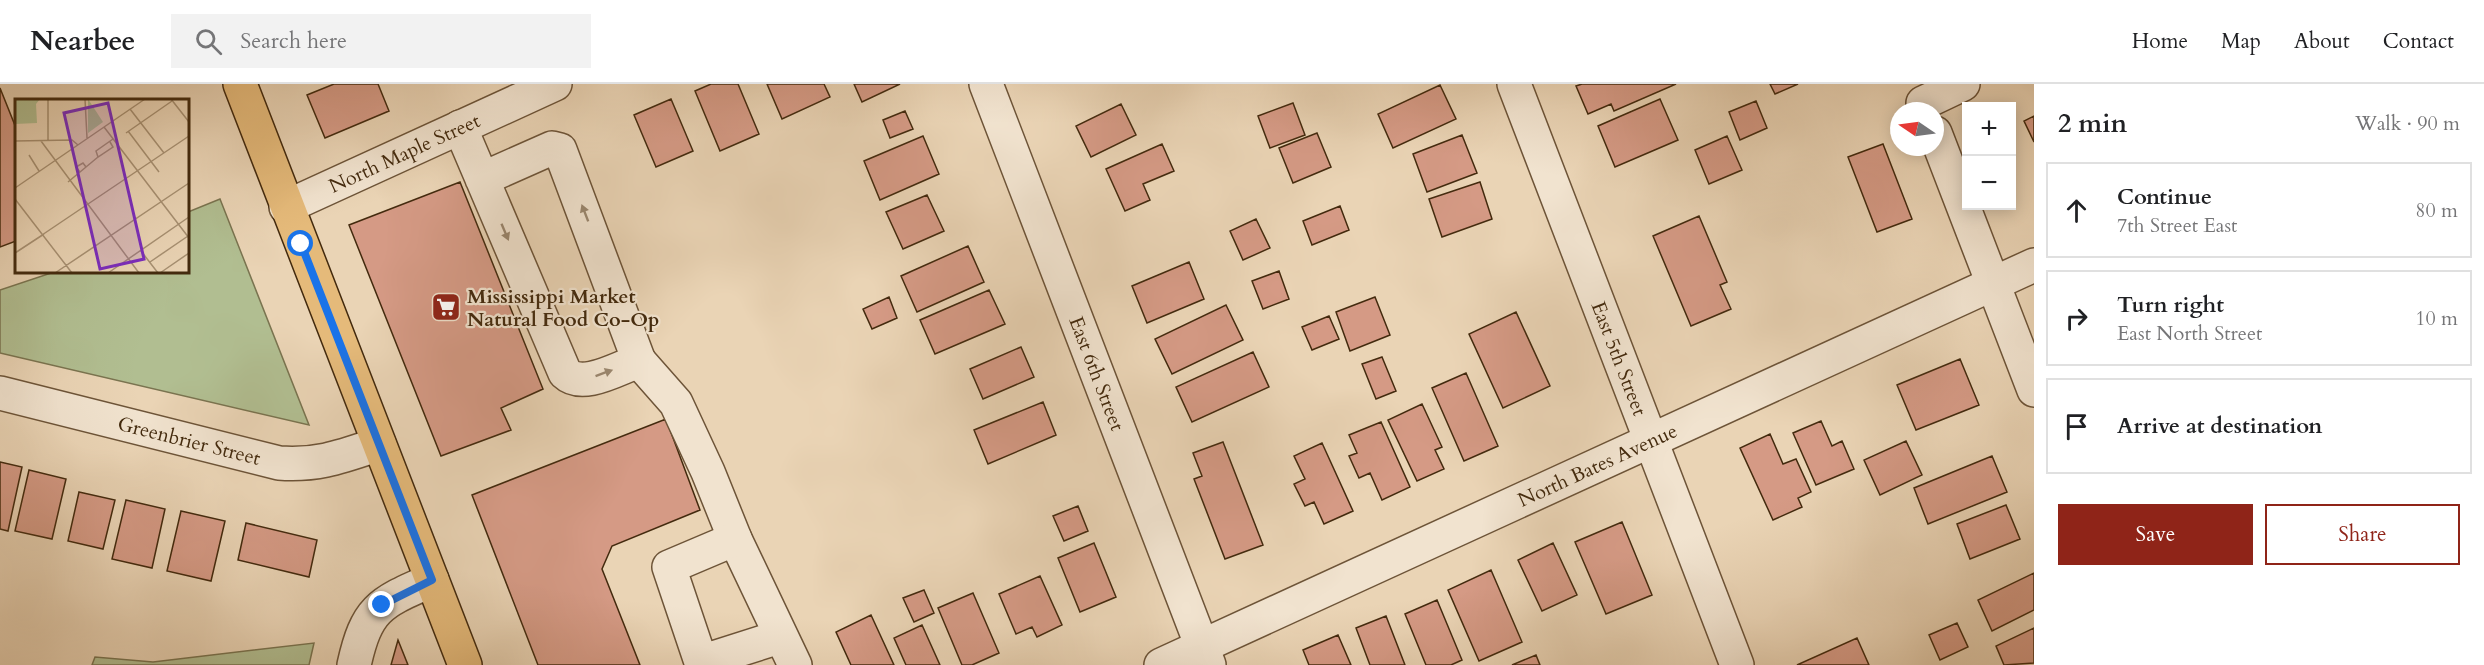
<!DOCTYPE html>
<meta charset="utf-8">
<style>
body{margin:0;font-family:Cardo,serif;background:#f2f2f2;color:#202124}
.controls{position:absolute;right:18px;top:18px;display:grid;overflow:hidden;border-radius:0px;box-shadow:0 3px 15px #0003}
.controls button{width:54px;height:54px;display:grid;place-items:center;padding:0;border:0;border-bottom:2px solid #e0e0e0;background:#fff;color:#202124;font:30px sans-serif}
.compass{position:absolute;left:1890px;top:18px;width:54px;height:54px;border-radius:50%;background:#fff;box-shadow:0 3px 15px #0003;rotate:283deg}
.stop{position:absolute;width:18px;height:18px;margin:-14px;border:4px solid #1a73e8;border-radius:50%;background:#fff}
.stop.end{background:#1a73e8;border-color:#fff;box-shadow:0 2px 6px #0008}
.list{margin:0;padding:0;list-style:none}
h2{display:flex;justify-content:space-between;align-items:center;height:78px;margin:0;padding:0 24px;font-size:26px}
h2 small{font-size:20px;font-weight:400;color:#757577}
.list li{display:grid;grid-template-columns:39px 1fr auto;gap:18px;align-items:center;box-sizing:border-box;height:96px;margin:0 12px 12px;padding:0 12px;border:2px solid #e0e0e0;border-radius:0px}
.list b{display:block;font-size:22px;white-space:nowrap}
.list p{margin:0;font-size:20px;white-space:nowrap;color:#757577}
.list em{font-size:20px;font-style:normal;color:#757577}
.actions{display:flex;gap:12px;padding:18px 24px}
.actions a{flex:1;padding:14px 0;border:2px solid #8f2418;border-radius:0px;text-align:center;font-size:21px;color:#8f2418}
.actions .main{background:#8f2418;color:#fff}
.icon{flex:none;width:33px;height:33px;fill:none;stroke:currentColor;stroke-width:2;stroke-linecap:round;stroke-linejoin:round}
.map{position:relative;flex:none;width:2034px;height:581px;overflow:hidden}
header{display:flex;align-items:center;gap:36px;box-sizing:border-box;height:84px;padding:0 30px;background:#fff;border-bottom:2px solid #e0e0e0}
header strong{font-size:28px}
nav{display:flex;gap:33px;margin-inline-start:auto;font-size:21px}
.search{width:420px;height:54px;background:#f2f2f2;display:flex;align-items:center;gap:15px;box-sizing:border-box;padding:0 21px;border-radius:0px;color:#757577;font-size:22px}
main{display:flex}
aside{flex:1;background:#fff}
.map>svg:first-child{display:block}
</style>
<header>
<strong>Nearbee</strong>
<div class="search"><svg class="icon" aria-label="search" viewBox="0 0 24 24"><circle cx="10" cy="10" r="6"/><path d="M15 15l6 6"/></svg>Search here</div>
<nav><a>Home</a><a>Map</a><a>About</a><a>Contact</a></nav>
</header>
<main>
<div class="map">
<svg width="2034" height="581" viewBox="0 0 2034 581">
<rect width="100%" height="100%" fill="#ead4b5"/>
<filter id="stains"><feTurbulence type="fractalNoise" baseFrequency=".00333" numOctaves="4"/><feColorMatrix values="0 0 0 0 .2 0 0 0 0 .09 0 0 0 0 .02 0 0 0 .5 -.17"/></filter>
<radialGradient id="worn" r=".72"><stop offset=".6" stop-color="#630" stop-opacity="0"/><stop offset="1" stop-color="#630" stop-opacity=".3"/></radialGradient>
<path fill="#b1be91" stroke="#7a7450" stroke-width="1.5" d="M220,115L309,341L0,269V206L54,188H188V128Z
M314,559L309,581H92L95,573L153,578Z"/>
<path fill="#d59a85" stroke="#432a0e" stroke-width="1.5" d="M334,0H378L389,27L325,54L307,11Z
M711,0H738L759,50L720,67L695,7Z
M767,0H824L830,13L782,35Z
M854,0H900L862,18Z
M1582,0H1676L1614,27L1611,20L1588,30L1576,2Z
M1770,0H1798L1775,10Z
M1440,1L1456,35L1393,64L1378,30Z
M0,4L16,44V157L0,163Z
M671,15L693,67L656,83L634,31Z
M1660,15L1678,56L1615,83L1598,42Z
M1756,17L1767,44L1740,56L1729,28Z
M1293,19L1305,51L1270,64L1258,32Z
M1121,20L1136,51L1091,73L1076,42Z
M905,27L913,45L890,54L883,36Z
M2034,32V58L2024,37Z
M1317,49L1331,83L1293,99L1279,64Z
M1462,51L1477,89L1427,108L1413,70Z
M923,52L939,90L880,116L864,77Z
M1727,52L1742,86L1709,100L1695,66Z
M1162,60L1174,87L1143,100L1150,116L1125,127L1106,85Z
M1883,60L1912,135L1877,148L1848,73Z
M460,98L543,305L501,324L511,346L441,372L349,141Z
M1480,98L1492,135L1442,153L1429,115Z
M927,111L944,147L903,165L886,128Z
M1340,122L1349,146L1312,161L1303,137Z
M1699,132L1727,198L1720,201L1731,225L1691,242L1653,152Z
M1256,135L1270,164L1243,176L1230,147Z
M968,162L984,198L917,228L901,192Z
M1189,178L1204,215L1147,239L1132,202Z
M1279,187L1289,215L1263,225L1252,197Z
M989,206L1005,240L935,270L920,236Z
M889,213L897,234L872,245L863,225Z
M1375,213L1390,251L1350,267L1336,228Z
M1226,221L1243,256L1172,290L1155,255Z
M1516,228L1550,302L1503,324L1469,250Z
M1329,232L1339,255L1312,266L1302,243Z
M1021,263L1034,293L983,315L970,285Z
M1253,268L1269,303L1192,338L1176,303Z
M1382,273L1396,307L1376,315L1362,280Z
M1960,275L1979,321L1916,346L1897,301Z
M1466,289L1498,362L1464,377L1432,304Z
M1043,318L1056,351L988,380L974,346Z
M1422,320L1442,363L1435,366L1444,385L1417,397L1388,336Z
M666,335L700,426L612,462L602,485L640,581H538L472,411Z
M1821,337L1832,362L1842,357L1854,385L1816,401L1793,349Z
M1381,338L1410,403L1382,416L1370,389L1359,394L1349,372L1357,369L1349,351Z
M1770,350L1783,380L1796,375L1811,408L1798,414L1802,423L1773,436L1740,364Z
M1906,357L1922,391L1880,411L1864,376Z
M1223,358L1263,461L1225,475L1194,395L1202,392L1193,369Z
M1322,359L1353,427L1324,440L1314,418L1305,422L1294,400L1305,395L1294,372Z
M1992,372L2007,408L1928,440L1914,404Z
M0,378L22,383L8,447L0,445Z
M29,386L66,395L52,455L15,447Z
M79,408L115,416L103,465L68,457Z
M126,416L165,425L152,484L112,475Z
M2006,421L2020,455L1970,475L1957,440Z
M1078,422L1088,447L1064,457L1053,432Z
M181,427L225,437L211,497L167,487Z
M1622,438L1652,511L1606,530L1575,458Z
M246,439L317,456L309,493L238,476Z
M1094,459L1116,513L1080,528L1058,474Z
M1553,459L1577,511L1542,527L1518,476Z
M1491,486L1522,558L1479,577L1448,506Z
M2034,489V526L1992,547L1978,516Z
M1040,492L1062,541L1037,553L1032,543L1016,550L999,510Z
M924,506L934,529L914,538L903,514Z
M973,509L999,569L972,581H962L938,524Z
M1437,516L1462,576L1451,581H1426L1405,530Z
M871,531L894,581H851L836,548Z
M1386,532L1405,581H1370L1356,544Z
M1957,539L1968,563L1940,576L1929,551Z
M922,541L940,581H906L894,554Z
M2034,544V579L2004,581L1996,562Z
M1338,551L1351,581H1309L1303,566Z
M1857,554L1869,581H1797Z
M398,556L408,581H391Z
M1536,571L1540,581H1512Z"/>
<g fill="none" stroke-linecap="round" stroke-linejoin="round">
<g stroke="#6d5438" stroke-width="36">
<g id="minor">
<path id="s1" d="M986,0L1209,581"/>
<path id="s2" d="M1514,0L1737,581"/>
<path d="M1923,19L1963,0"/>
<path d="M460,43L565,289C583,306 618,284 639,277L560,66L552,64L482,95"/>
<path d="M1935,49L2034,306"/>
<path id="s3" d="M286,123L555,0"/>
<path d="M639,277L676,319L708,388L735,455L795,581"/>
<path id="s4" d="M0,309L279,379C318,382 343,372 379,360"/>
<path d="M735,455L669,483L701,578L779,553"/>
<path d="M354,581C367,523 380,519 432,496"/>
<path id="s5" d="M1161,581L2034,181"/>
</g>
</g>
<g stroke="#432a0e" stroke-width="36">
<path id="major" d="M240,0L465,581"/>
</g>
<use href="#minor" stroke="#f1e3cf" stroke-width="33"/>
<use href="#major" stroke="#e5ba7a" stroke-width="33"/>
</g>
<defs><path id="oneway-solid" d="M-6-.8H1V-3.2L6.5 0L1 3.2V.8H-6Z" transform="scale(1.5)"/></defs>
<g fill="#9a866e">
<use href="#oneway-solid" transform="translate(585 129) rotate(-111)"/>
<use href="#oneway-solid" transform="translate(505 148) rotate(67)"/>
<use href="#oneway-solid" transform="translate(604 289) rotate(-20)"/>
</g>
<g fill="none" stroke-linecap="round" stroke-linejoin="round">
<path stroke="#1a73e8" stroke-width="8" d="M301,160L432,496L382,521"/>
</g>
<defs>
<g id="supermarket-square" transform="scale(1.5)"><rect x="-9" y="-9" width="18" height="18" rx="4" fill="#8f2418" stroke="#f1e3cf"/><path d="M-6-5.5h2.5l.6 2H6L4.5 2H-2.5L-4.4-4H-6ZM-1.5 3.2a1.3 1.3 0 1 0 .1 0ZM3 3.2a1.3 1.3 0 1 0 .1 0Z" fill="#fff"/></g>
</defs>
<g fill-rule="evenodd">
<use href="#supermarket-square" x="446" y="223"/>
</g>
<g text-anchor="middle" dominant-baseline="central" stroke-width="4.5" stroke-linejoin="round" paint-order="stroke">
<g font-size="20" fill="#432a0e" stroke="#f1e3cf">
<text stroke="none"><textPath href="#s3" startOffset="130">North Maple Street</textPath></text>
<text stroke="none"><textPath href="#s2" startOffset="294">East 5th Street</textPath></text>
<text stroke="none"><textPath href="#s1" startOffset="310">East 6th Street</textPath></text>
<text stroke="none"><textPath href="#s4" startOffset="195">Greenbrier Street</textPath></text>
<text stroke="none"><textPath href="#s5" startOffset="480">North Bates Avenue</textPath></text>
</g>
<g font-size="20" font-weight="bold" fill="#432a0e" stroke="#f1e3cf" text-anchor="start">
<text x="467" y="212">Mississippi Market<tspan x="467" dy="23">Natural Food Co-Op</tspan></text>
</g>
</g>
<g transform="translate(15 15)">
<rect width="174" height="174" fill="#ead4b5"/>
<path d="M0,0H25L21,5L22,24L0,25ZM73,0L88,23L73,34Z" fill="#b1be91"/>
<path fill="none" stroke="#a79072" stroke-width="1.5" d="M33,0V42M70,0L72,39M156,0L174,23M115,10L149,54M89,28L174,139M113,32L144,73M111,34L157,2M0,42L57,41L63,46M26,42L124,174M95,43L98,48L83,58L81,52L98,40M14,56L24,72M65,73L61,68L68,64L71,68M53,83L83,58M0,89L130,0M0,100L57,174M27,136L174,37M126,152L143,174M0,154L29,135M135,163L173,137M40,174L174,84M93,174L174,118M145,174L174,154"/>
<path fill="#7b2cbf" fill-opacity="0.15" stroke="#7b2cbf" stroke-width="3" d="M93,4L129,160L85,170L49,14Z"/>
<rect width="174" height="174" fill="none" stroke="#432a0e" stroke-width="3"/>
</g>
<rect width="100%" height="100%" filter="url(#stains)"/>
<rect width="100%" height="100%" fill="url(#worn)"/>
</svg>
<div class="controls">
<button>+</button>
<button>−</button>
</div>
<svg class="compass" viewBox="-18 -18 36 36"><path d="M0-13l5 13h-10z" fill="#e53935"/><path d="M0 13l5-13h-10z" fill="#757577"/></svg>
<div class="stop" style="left:301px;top:160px"></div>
<div class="stop end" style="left:382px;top:521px"></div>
</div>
<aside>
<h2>2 min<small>Walk · 90 m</small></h2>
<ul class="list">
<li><svg class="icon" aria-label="ahead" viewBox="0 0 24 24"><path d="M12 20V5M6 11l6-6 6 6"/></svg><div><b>Continue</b><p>7th Street East</p></div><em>80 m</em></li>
<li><svg class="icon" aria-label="right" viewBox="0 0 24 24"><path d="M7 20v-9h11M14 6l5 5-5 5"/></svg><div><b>Turn right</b><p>East North Street</p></div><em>10 m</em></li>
<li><svg class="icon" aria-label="arrive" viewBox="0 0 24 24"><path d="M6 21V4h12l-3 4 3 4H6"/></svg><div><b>Arrive at destination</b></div></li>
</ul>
<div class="actions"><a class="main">Save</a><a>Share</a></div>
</aside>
</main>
